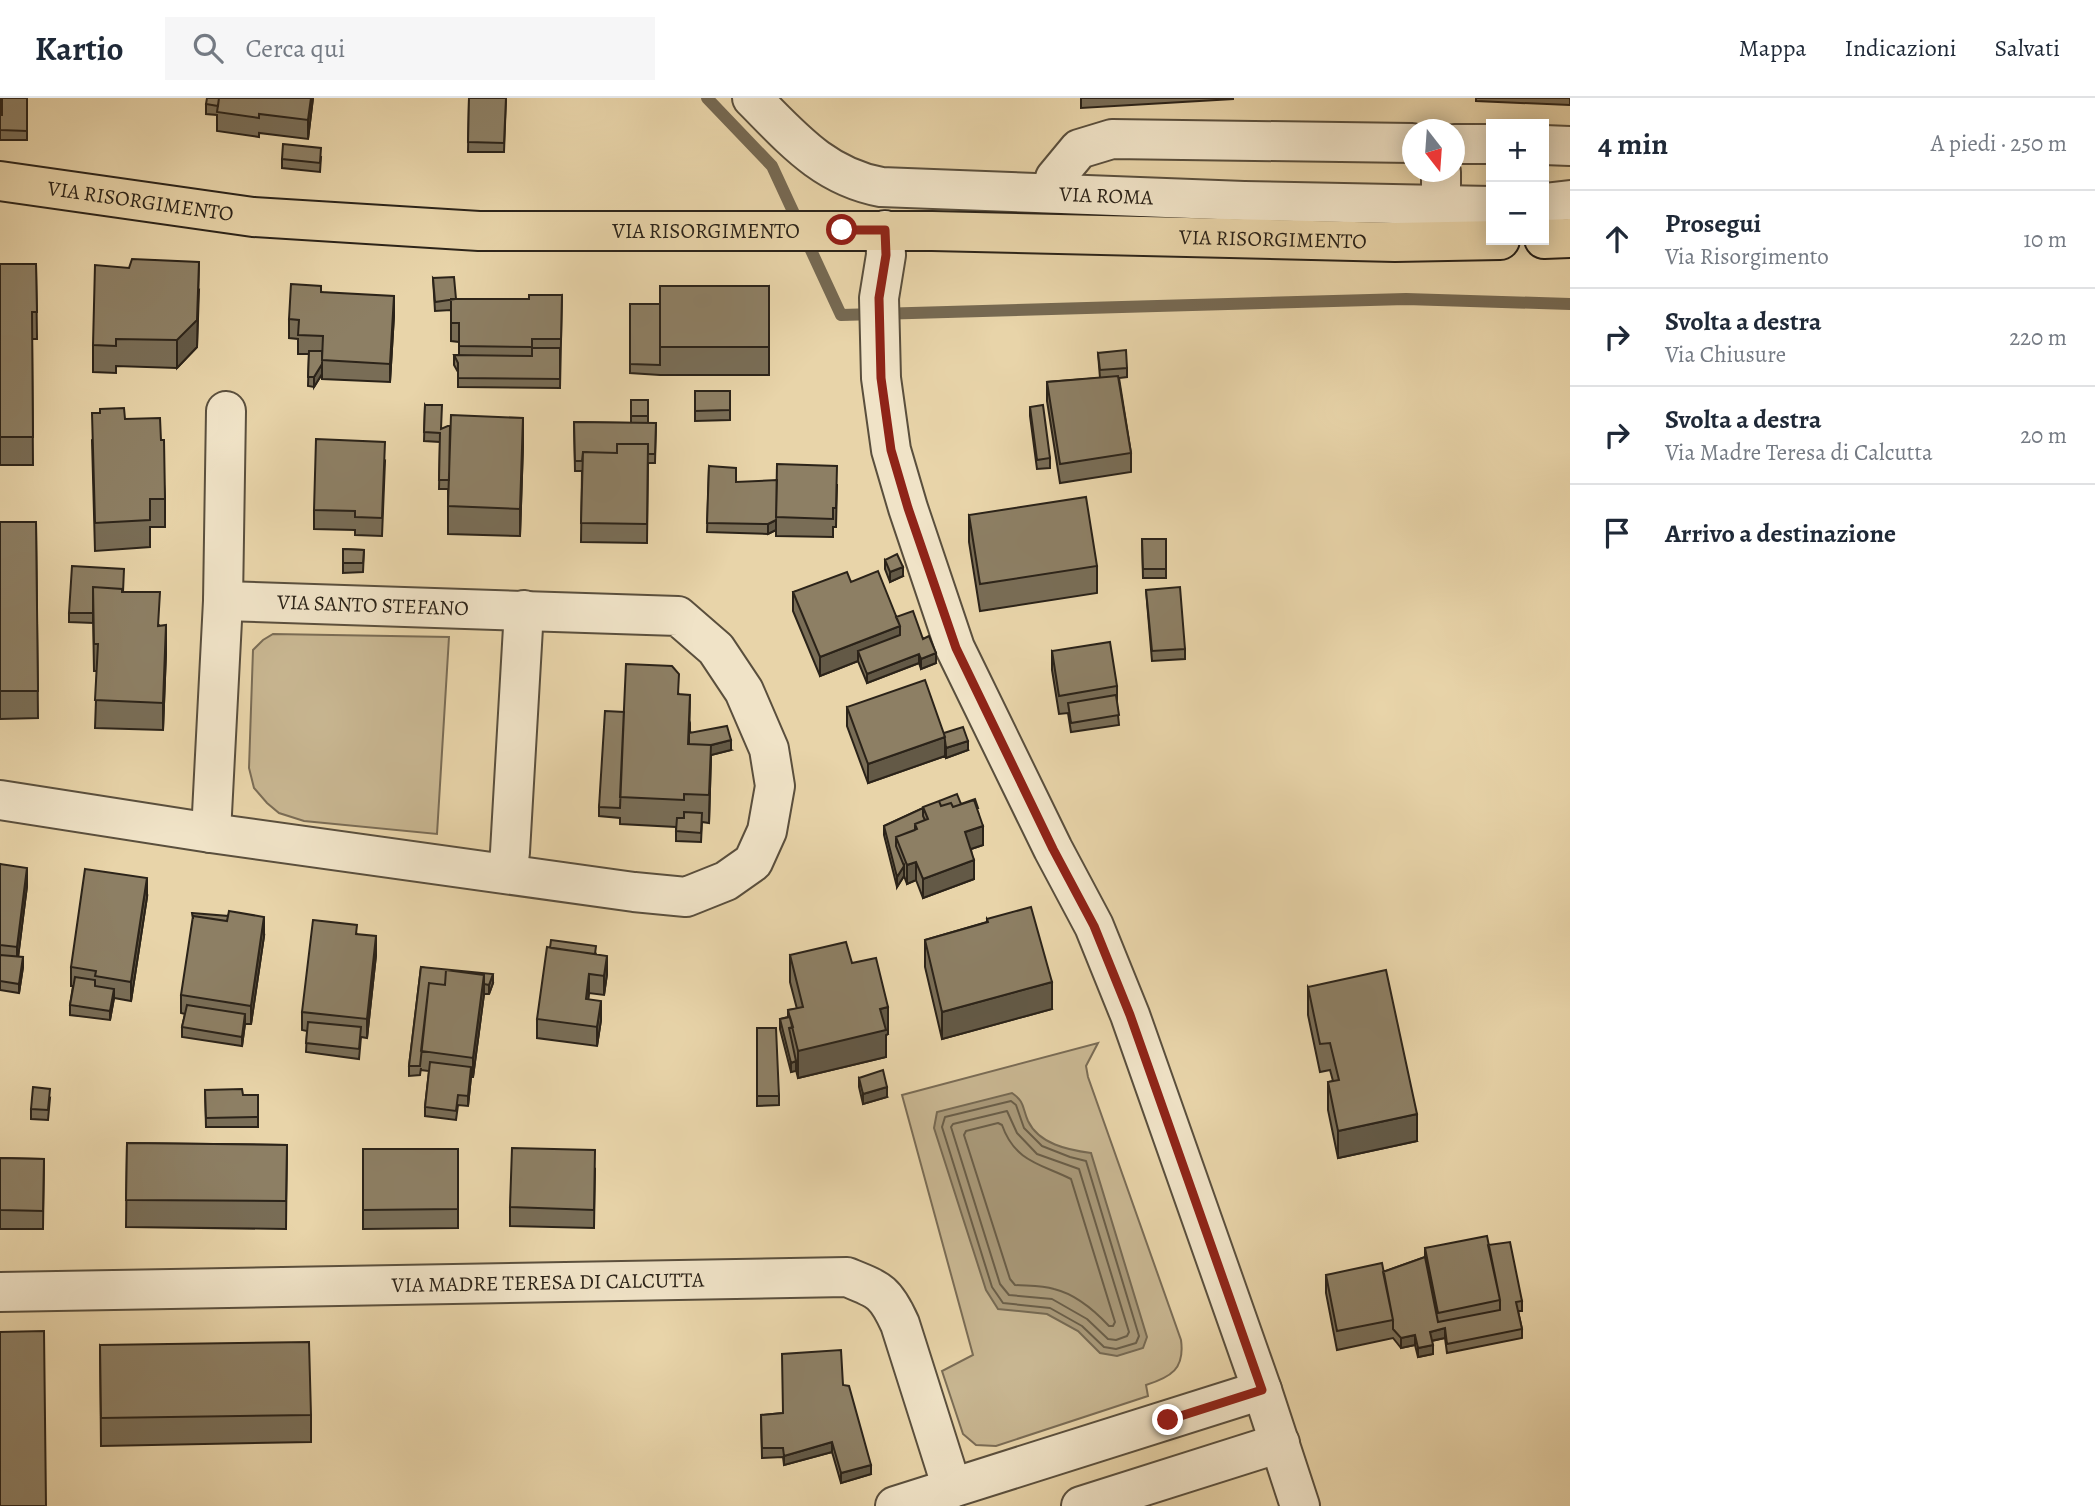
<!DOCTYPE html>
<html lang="it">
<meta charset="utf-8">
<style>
body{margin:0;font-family:Alegreya,serif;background:#f6f6f7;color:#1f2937}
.controls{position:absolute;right:21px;top:21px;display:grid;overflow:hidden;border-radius:0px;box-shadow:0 4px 18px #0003}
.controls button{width:63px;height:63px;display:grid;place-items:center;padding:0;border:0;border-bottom:2px solid #e0e1e3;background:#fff;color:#1f2937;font:35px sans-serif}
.compass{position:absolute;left:1402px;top:21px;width:63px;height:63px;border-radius:50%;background:#fff;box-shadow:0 4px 18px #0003;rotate:163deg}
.stop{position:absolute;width:21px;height:21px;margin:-16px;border:5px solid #8f2418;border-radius:50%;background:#fff}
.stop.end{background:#8f2418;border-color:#fff;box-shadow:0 2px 7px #0008}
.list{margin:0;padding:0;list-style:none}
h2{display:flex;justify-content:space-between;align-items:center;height:91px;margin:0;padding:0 28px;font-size:30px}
h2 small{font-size:23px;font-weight:400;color:#747a83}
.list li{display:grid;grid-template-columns:46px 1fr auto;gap:21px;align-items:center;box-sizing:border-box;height:98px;padding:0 28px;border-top:2px solid #e0e1e3}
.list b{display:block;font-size:26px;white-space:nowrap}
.list p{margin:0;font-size:23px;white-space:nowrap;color:#747a83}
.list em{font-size:23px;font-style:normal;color:#747a83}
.icon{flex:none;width:38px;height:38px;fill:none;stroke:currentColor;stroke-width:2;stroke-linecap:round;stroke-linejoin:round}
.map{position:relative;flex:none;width:1570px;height:1408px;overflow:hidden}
header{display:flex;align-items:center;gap:42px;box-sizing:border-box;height:98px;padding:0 35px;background:#fff;border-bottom:2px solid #e0e1e3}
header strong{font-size:33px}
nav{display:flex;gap:38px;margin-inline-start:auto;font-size:24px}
.search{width:490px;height:63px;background:#f6f6f7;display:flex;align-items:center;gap:18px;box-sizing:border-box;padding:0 24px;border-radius:0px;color:#747a83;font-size:26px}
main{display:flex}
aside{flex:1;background:#fff}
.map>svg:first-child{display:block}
</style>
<header>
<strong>Kartio</strong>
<div class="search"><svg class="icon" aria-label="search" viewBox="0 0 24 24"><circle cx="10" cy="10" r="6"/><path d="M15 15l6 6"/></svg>Cerca qui</div>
<nav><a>Mappa</a><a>Indicazioni</a><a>Salvati</a></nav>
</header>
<main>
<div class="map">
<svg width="1570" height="1408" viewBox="0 0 1570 1408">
<rect width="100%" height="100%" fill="#e8d4a9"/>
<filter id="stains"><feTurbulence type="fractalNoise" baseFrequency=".00286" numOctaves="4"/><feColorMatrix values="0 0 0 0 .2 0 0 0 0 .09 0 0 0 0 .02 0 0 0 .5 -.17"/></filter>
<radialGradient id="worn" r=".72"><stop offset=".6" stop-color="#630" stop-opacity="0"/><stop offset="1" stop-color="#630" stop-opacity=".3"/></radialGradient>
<path fill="#c8b691" stroke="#7a6c55" stroke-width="2" d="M273,536L449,539L437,736L304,723L279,715L267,705L254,690L249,670L253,552L263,542Z
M1098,945L1086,968L1088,979L1181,1242C1185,1271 1171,1279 1146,1287L1148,1298L996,1348L976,1347L963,1336L942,1273L973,1257L902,997Z"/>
<path fill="#a89878" stroke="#766952" stroke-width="2" d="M1012,995C1025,1004 1022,1009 1028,1023C1039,1046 1068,1052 1091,1055L1147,1239L1143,1250L1117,1258L1100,1255L1078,1233L1047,1216L998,1211L986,1192L934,1030L937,1014Z"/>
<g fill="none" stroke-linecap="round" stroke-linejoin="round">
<path stroke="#6a5e48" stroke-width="2" d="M1011,1003L1016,1007L1024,1030L1042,1048L1070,1059L1086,1063L1139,1238L1136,1245L1116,1251L1104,1249L1082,1228L1050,1210L1003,1205L992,1189L942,1029L945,1019Z
M1007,1013L1017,1035L1037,1056L1079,1071L1129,1234L1127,1238L1116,1242L1108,1241L1087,1221L1052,1201L1009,1197L1000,1186L951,1029L953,1026Z
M998,1025L1002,1027C1015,1064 1041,1066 1071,1081L1115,1224L1113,1228H1109C1095,1213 1075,1196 1054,1191C1042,1187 1027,1188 1015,1187L1010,1181L964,1037L966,1033Z"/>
<path stroke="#766952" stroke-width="12" d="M707,0L772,68L841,217L1406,201L1570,206"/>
<g stroke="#5a4f3d" stroke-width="42">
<g id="minor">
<path id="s1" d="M752,0C792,40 823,78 881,89L1244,103L1491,108"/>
<path d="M1454,46H1491"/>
<path d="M1544,47L1570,48"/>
<path d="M1054,95L1055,80L1079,51L1112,41L1412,45"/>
<path d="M1544,105L1570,102"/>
<path d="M1441,108V74"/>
<path d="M885,132L886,157L879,200L881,280L891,352L908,410L955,550L1053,751L1094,828L1130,917L1262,1292L1300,1408"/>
<path d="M0,702L211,735L634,794L686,799L726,783L753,764L767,733L775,688L769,651L744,593L716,551L678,518L223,503"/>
<path d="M211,735L223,503L226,313"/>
<path d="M507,775L510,754L524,512"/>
<path id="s2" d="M0,1194L847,1179C879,1192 885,1193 900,1226L952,1390"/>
<path d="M895,1408L1262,1292"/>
<path d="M1081,1408L1280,1345"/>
</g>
</g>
<g stroke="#2b2319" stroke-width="42">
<g id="major">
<path id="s3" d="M0,83L253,119L479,133H932L1395,144L1500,142"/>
<path d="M1544,141L1570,140"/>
</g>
</g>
<use href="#minor" stroke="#f0e3c7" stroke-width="38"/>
<use href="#major" stroke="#e8d4a9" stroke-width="38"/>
</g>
<path fill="#796d56" stroke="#2b2319" stroke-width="2" d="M0,0H27V42H0Z
M313,0L308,41L259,35V39L217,33V17L206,16V6Z
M469,0H506L504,54H468Z
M1081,0H1233V1L1081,10Z
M1476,0H1570V7L1476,3Z
M321,59L320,74L282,70V61Z
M0,166H36L37,241H32L33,367H0Z
M433,180L456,201H529L562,197L560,290L458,289V274L454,267V257H459V244L451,243V212L435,213Z
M769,188V277H660L630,275V206H660Z
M199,192L197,249L177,270L116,268V275L93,274V247Z
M321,194L394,217L390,284L322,281V276L314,289L308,288L309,256H298V241L289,240V221Z
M1098,255L1127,270V279L1119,280L1131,355V374L1060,385L1047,303V284L1100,280Z
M695,293H730V322L695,323Z
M631,302H648V325H656L655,365H648L647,445L581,444L582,373H575L574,324L631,325Z
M425,307L442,331L523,347L520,438L448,436V391H439L440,344L424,343Z
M1030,309L1050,360V370L1037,371L1030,318Z
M125,321L161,342L165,401V429H150V449L95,453L92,342Z
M385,363L382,438L355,437V432L314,431V412Z
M709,368L736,384L837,387L836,429H833V439L776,438V432L768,436L707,434Z
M969,417L1097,468V495L980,513L969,444Z
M0,424H36L38,620L0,621Z
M1142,441H1166V480H1143Z
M343,451L364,452L363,474L343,475Z
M885,462L903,478L890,484L885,471Z
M851,484L923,541L936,565L921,571L919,565L867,585L858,563L820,578L793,513V494Z
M1146,492L1185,551V561L1152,563Z
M123,494L160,528L166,554L163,632L95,630L97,573H94L93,516V525L69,524V515Z
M1052,553L1117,588V607L1119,627L1071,634L1068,615L1059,616L1052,572Z
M679,596L690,625V634L731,652L711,657L709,725L702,724L701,744L676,743V729L620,726V720L599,718V709L624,614Z
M847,609L944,635L968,652L946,660L945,658L868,685L847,628Z
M961,706L978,714L983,747L971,751L974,781L923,800L916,782L907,786L904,778L897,789L884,737V728L923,710Z
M0,766L27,788L18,859L23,869L19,895L0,892Z
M147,799L131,903L114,900L110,922L70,917V907L73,888H71V869Z
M987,821L1052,911L942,941L925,869V842L987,824Z
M357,836L376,857L367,940L361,939L359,961L306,954L307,933L302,932V914Z
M264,838L251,926H245L242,948L182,939V929L185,916L181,915V897Z
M596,856L607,876L604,897L589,895L588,901L601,922L597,948L537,940V921Z
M790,857L852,865L888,936L886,937V959L798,980L796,972L791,974L780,931V921L788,919V912L797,911L790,884Z
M421,869L493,885L489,896H484L473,979H471L468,1008L458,1007L456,1022L425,1018V1009L429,973L421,972V970L420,977L409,978V968Z
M1308,889L1417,1043L1338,1060L1328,1012V984L1333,983L1330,972L1320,974L1308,917Z
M757,930L779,998V1007L757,1008Z
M859,980L887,999L863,1006L859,989Z
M205,992L243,997H258V1029H206Z
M50,1000L48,1022L31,1021V1011Z
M127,1045L287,1047L286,1131L126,1129Z
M363,1051H458V1130L363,1131Z
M0,1060L44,1061L43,1131H0Z
M595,1071L594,1130L510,1128V1109Z
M1488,1147L1522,1203V1213H1518L1522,1231V1240L1447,1255L1445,1240L1432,1243L1433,1256L1418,1259L1415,1247L1401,1250L1393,1240L1337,1252L1326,1195V1177L1383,1174L1425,1159V1150Z
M100,1247L311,1317V1344L101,1348Z
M843,1287L871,1376L841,1385L832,1354L784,1367L783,1359L762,1360L761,1317L783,1315Z"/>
<path fill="#635946" stroke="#2b2319" stroke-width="2" d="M311,0H313L308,41V22Z
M199,164L197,249L177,270V242Z
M394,198V217L390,284V266Z
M322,266V276L314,289V279Z
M523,320V347L520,438V411Z
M776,422V432L768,436V426Z
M903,469V478L890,484V474Z
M166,527V554L163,632V605Z
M900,528V547L858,553V563L820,578V559Z
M936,555V565L921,571V561Z
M919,556V565L867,585V576Z
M690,597L689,653L731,642V652L711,657L709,725L711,657L688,663V661V673V646Z
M945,639V658L868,685V666Z
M968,643V652L946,660V650Z
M983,728V747L965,753V734Z
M974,762V781L923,800V781Z
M916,764V782L907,786V767Z
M904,768V778L897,789V779Z
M27,770V788L17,868V849Z
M147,780V799L131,903V884Z
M264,819V838L251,926V908Z
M376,838V857L367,940V921Z
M607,858V876L604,897V878Z
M23,859V869L19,895V886Z
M493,876V885L489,896V887Z
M589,876V895L586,920V901Z
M484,877V896L473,979V960Z
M1052,884V911L942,941V914Z
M114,891V900L110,922V913Z
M601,903V922L597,948V929Z
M888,909V936L886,937V959L798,980V953L880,911Z
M245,916V925L242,948V939Z
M796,963V973L791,974V965Z
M471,969V979L468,1008V998Z
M887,989V999L863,1006V996Z
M1417,1016V1043L1338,1060V1033Z
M1445,1230V1240L1430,1243V1234Z
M1415,1237V1247L1401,1250V1240Z
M1433,1247V1256L1418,1259V1250Z
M832,1344V1354L784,1367V1358Z
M871,1367V1376L841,1385V1375Z"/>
<path fill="#8d7f64" stroke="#2b2319" stroke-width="2" d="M0,0H2V8H0Z
M2,0H27V33L0,32V17H2Z
M207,0H219L218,8L206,6Z
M219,0H311L308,22L259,16V20L217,14Z
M469,0H506L504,45L468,44Z
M283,46L321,50L320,65L282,61Z
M132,161L199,164L197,222L177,242L116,241V248L93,247L95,167L129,170Z
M0,166H36L37,214H32L33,339H0Z
M454,179L456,201L435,204L433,180Z
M291,186L321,188V194L394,198L390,266L322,262L323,238L298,237L299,222L289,221Z
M660,188H769V249H660Z
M529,197H562L561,241H532V249L459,248V225H451V201H529Z
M630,206H660V267L630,266Z
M532,250H560V281L458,280V265L454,257L532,258Z
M1126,252L1127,270L1100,272L1098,255Z
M309,253H322V266L314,279H308Z
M1118,278L1131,355L1060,366L1047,284Z
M695,293H730V312L695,313Z
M631,302H648V318H631Z
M425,307H442L441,331L450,327L449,382H439L440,335L424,334Z
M1043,307L1050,360L1037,362L1030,309Z
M124,310L125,321L160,320L161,342H164L165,401H150V422L95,425L92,315H100V311Z
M451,317L523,320L520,411L448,408Z
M574,324L656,325L655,356H648V346H617V355L583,354L582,363H575Z
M316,341L385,344L382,420L355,419V413L314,412Z
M617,346H648L647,426L581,425L583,354L617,355Z
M777,366L837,368L836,410H833V421L776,419Z
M709,368L736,370V384L777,382L776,422L768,426L707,425Z
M1086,399L1097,468L980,486L969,417Z
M0,424H36L38,593H0Z
M1142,441H1166V471H1143Z
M343,451L364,452L363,465H343Z
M897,456L903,469L890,474L885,462Z
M72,468L124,471L123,494L122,491L93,489V515H69Z
M878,473L900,528L820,559L793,494L847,474L851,484Z
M93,489L122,491V494H160L158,528L166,527L163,605L95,602L98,546H94Z
M1180,489L1185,551L1152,553L1146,492Z
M913,513L923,541L929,538L936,555L921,561L919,556L867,576L858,553L900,537V528L896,519Z
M1110,544L1117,588L1059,598L1052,553Z
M626,566L672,568L679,576L678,596L690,597L688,646L711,647L709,697L684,696V702L620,699Z
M925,582L945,639L868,666L847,609Z
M1116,597L1119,617L1071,625L1068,605Z
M605,613L624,614L620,710L599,709Z
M727,628L731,642L711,647L689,646V635Z
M963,629L968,643L946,650L944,635Z
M957,696L961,706L975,701L978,710H977L974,702L953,709L951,705L941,708L939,703Z
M974,702L983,728L965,734L974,762L923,781L916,764L907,767L896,739L917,731L915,726L928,721L923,709L939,703L941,708L951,705L953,709Z
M923,710V718L925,722L915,726V732L896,739V748L904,768L897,779L884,728Z
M684,714L702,715L701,735L676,733L677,720H684Z
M0,766L27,770L17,849L0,847Z
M85,771L147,780L131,884L95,878L96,873L71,869Z
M1031,809L1052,884L942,914L925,842L988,824L987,821Z
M229,813L264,819L251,908L181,897L193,818L227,823Z
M192,815L228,818L227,823L193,818V821Z
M313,822L357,827L356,836L376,838L367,921L302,914Z
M551,842L596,848L595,856L550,850Z
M846,844L852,865L876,860L888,909L880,911L886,932L798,953L788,912L803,909L790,857Z
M547,849L607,858L604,878L589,876L586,901L601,903L597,929L537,921Z
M0,857L23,859L19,886L0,883Z
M421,869L493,876L489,887L484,886V877L446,872L445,887L429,885L420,968H409Z
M446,872L484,877L473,960L421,953L429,885L445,887Z
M1386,872L1417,1016L1338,1033L1328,984L1339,982L1330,945L1320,946L1308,889Z
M75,879L95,882V888L114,891L110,913L70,907Z
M187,907L245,916L242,939L182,929Z
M790,919L793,929L789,930L796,963L791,965L780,921Z
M308,924L361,929L359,951L306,945Z
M757,930H776L779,998H757Z
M430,964L471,969L468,998L458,997L456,1013L425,1009Z
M883,972L887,989L863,996L859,980Z
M33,989L50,991L48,1012L31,1011Z
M242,991L243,997H258V1019L206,1020L205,992Z
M127,1045L287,1047L286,1103L126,1102Z
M512,1050L595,1052L594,1112L510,1109Z
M363,1051H458V1111L363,1112Z
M0,1060L44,1061L43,1113L0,1112Z
M1487,1138L1500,1202L1438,1215L1425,1150Z
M1510,1144L1522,1203L1516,1204L1522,1231L1447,1246L1445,1230L1430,1234L1433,1247L1418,1250L1415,1237L1401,1240L1393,1231V1222L1383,1174L1425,1159L1438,1224L1500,1212V1202L1488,1147Z
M1382,1165L1393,1222L1337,1233L1326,1177Z
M44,1233L46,1408H0V1234Z
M309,1244L311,1317L101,1320L100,1247Z
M841,1252L843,1287L849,1288L871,1367L841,1375L832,1344L784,1358L783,1350H762L761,1317L783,1315L782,1256Z"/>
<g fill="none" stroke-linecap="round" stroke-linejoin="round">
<path stroke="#8f2418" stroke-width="9" d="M842,132H885L886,157L879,200L881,280L891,352L908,410L956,550L1053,751L1094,828L1130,917L1262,1292L1168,1322"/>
</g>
<g text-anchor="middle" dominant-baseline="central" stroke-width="5" stroke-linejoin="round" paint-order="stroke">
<g font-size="21" fill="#2b2319" stroke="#f0e3c7">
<text stroke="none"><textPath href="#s1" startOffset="385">VIA ROMA</textPath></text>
<text stroke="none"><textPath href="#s3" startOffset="142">VIA RISORGIMENTO</textPath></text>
<text stroke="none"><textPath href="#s3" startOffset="709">VIA RISORGIMENTO</textPath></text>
<text stroke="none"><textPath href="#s3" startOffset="1276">VIA RISORGIMENTO</textPath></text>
<text transform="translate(373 507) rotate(2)">VIA SANTO STEFANO</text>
<text stroke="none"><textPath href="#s2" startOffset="548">VIA MADRE TERESA DI CALCUTTA</textPath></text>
</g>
</g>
<rect width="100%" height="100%" filter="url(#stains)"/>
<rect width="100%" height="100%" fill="url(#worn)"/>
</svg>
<div class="controls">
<button>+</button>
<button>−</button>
</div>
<svg class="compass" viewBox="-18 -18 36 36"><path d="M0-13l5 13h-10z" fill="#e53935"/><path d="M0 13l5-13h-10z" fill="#747a83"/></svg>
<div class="stop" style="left:842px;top:132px"></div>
<div class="stop end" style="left:1168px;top:1322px"></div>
</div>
<aside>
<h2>4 min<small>A piedi · 250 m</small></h2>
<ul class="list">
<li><svg class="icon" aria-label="ahead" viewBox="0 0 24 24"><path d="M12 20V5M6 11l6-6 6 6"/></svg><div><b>Prosegui</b><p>Via Risorgimento</p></div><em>10 m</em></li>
<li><svg class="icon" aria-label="right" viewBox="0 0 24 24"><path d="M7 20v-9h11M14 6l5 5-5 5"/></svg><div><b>Svolta a destra</b><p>Via Chiusure</p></div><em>220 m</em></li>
<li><svg class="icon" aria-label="right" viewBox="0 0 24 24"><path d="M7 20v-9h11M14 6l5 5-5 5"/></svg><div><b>Svolta a destra</b><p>Via Madre Teresa di Calcutta</p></div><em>20 m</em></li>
<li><svg class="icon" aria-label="arrive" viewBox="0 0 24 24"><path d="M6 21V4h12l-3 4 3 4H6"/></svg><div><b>Arrivo a destinazione</b></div></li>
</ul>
</aside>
</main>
